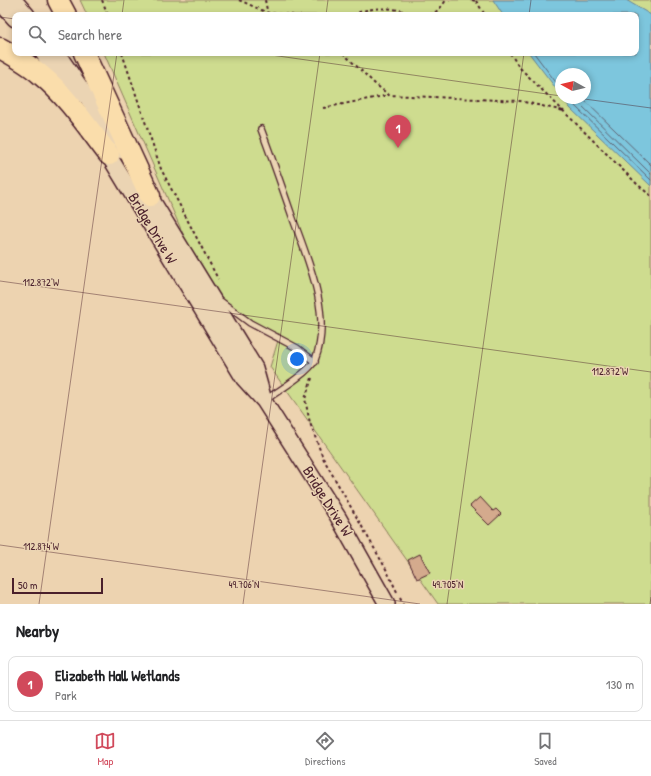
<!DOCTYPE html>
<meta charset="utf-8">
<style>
body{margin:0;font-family:"Patrick Hand",sans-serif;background:#f2f2f2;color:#202124}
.compass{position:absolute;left:555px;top:68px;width:36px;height:36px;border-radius:50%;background:#fff;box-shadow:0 2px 6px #0003;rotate:278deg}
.scale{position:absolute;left:12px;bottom:10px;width:91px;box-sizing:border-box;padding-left:4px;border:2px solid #4a1f2b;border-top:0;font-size:11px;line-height:14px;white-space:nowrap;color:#4a1f2b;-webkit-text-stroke:3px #ebd4b3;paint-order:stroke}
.you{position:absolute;left:297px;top:359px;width:14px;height:14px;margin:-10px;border:3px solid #fff;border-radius:50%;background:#1a73e8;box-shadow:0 0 0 6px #1a73e833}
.badge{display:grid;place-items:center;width:26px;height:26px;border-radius:50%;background:#d1495b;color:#fff;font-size:13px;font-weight:700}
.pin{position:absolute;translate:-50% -33px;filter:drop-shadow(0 1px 2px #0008)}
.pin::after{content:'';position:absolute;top:21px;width:14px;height:12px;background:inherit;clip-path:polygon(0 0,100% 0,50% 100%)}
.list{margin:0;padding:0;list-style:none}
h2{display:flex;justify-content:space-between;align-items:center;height:52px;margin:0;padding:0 16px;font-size:17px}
h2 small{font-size:13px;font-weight:400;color:#757577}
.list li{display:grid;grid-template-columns:26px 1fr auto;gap:12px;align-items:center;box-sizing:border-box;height:56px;margin:0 8px 8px;padding:0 8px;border:1px solid #e0e0e0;border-radius:8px}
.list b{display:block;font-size:15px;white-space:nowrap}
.list p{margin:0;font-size:13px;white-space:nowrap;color:#757577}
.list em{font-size:13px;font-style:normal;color:#757577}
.icon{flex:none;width:22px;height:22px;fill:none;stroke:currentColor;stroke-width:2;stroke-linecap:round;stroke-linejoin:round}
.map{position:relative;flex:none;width:651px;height:604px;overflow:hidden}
.search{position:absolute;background:#fff;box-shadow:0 2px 6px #0003;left:12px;right:12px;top:12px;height:44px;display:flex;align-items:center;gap:10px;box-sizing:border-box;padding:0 14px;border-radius:8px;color:#757577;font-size:15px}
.sheet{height:116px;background:#fff}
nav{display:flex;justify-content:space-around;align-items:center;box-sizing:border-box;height:56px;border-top:1px solid #e0e0e0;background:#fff;font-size:11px;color:#757577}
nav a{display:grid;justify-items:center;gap:2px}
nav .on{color:#d1495b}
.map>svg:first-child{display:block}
</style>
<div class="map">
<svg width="651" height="604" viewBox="0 0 651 604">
<rect width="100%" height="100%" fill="#edd3b0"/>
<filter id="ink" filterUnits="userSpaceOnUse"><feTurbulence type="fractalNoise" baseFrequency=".025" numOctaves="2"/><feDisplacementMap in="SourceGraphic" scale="8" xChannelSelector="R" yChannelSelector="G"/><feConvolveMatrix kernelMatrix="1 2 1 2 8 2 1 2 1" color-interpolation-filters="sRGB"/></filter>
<g filter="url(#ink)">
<path fill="#cedc8f" stroke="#8c7e5d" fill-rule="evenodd" d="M80,0H651V604H438L270,367L280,334L263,329L208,291L104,53H636V15H87ZM561,74H585V98H561Z"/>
<path fill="#7dc6dd" stroke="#698396" d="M493,0H626L651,15V186L570,108L563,98H585V74H561V95L529,53H636V15H503Z"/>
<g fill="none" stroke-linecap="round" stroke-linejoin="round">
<path stroke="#5e6272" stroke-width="1" d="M534,53L561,89
M568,98L574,105L651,180
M574,98L651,174
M582,98L651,165"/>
</g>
<path fill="#d4aa8d" stroke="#4a1f2b" d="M480,497L493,511L496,509L501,514L489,525L470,506Z
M420,554L430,573L417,579L408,560Z"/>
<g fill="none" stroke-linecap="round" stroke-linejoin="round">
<g stroke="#4a1f2b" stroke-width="8">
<path id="lane" d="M261,129C272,158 282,187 292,216C307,258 333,315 315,360C310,372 277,392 265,400
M219,300L250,323L297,348L315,362"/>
</g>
<g stroke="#4a1f2b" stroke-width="18">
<path id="secondary" d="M14,0L27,15
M0,2L15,19
M43,53L74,98
M57,53L81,88L122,151
M103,146L244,379L264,401L338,517L387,604
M144,187L255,368L263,397"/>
</g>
<g stroke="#4a1f2b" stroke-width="23">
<path id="highway" d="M58,0L66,15
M0,48C14,56 29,64 41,75C68,97 88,128 109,155
M84,53L150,196"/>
</g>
<path stroke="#4a1f2b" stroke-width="2" stroke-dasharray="3 3" stroke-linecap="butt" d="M102,0L108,15
M239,0L268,13L294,15
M265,0L268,15
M472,0L476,1V0
M476,1L485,15
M353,15C366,8 384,7 399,10C408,12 420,17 430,14C437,13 443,5 446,0
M122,53L161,169L218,279
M281,53V55
M343,53L375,84L389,95L520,101L564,111
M510,53L519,67L637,184L651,196
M323,108L389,95
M312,378L305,399L310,423L323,458L386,569L398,594
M400,598L403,604"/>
<use href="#lane" stroke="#ebd4b3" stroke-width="5.5"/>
<use href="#secondary" stroke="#ebd4b3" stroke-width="15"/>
<use href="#highway" stroke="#faddab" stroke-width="20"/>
</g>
</g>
<path fill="none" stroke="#4a1f2b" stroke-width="1" stroke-opacity="0.45" d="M122,15L124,0M326,15L328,0M529,15L531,0M0,17L15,19M257,53L561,96M577,98L651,108M0,281L651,372M0,545L420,604M39,604L117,53M243,604L320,53M447,604L524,53M650,604L651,597"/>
<g text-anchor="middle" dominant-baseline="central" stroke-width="3" stroke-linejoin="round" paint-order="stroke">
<g font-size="15" fill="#4a1f2b" stroke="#ebd4b3">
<text transform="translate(153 228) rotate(59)">Bridge Drive W</text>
<text transform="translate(328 501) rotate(58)">Bridge Drive W</text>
</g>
</g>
<g font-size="10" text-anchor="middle" fill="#4a1f2b" stroke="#ebd4b3" stroke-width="3" stroke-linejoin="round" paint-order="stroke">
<text x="41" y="286">112.872°W</text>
<text x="610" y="375">112.872°W</text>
<text x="41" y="550">112.874°W</text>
<text x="244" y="588">49.706°N</text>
<text x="448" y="588">49.705°N</text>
</g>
</svg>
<svg class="compass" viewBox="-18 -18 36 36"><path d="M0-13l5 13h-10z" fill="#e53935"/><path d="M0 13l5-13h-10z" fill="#757577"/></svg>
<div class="scale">50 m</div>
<div class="you"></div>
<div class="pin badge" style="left:398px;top:148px">1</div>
<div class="search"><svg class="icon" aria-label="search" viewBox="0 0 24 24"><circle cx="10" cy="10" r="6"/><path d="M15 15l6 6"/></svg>Search here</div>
</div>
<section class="sheet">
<h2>Nearby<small></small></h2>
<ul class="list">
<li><span class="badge">1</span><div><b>Elizabeth Hall Wetlands</b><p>Park</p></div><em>130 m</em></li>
</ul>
</section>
<nav>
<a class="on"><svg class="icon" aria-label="map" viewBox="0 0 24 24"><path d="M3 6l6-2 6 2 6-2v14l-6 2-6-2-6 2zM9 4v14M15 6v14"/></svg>Map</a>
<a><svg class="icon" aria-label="directions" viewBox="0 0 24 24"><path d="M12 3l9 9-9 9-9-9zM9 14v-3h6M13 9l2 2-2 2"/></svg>Directions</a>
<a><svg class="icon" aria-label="saved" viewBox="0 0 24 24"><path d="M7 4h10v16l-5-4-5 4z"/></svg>Saved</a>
</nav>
